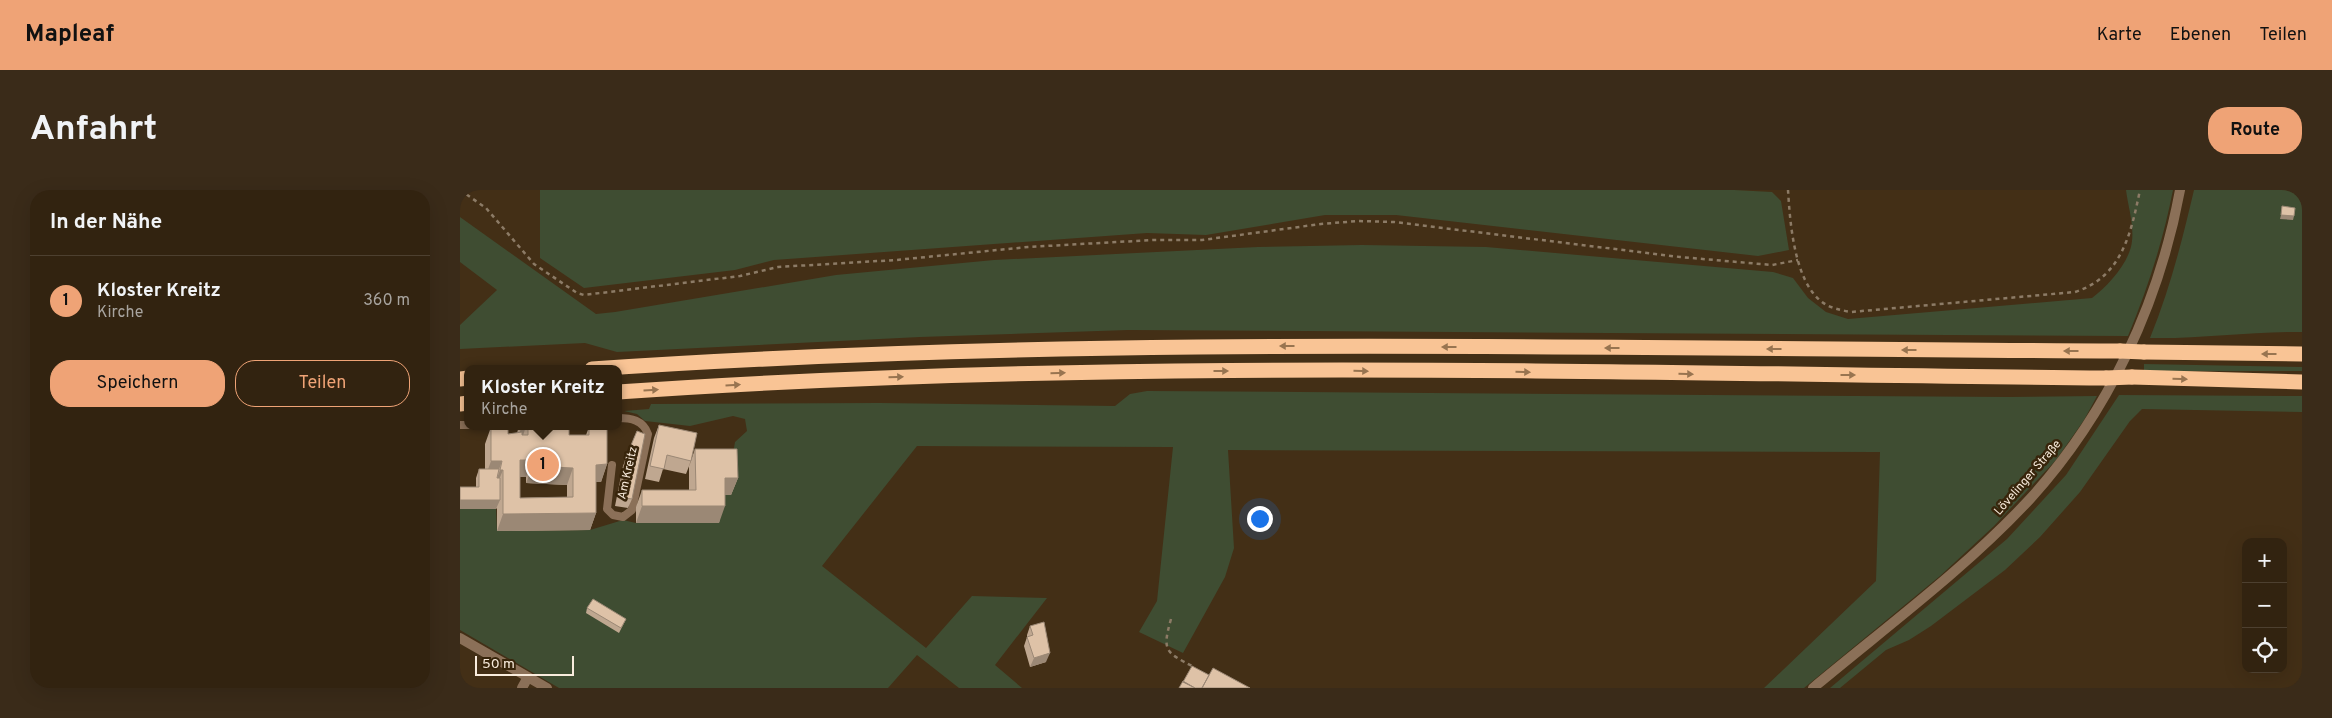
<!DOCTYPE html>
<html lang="de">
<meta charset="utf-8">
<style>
body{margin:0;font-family:Overpass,sans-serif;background:#3a2b19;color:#f1f3f6}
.controls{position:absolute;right:15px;bottom:15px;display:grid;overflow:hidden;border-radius:10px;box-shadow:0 5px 20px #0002}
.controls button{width:45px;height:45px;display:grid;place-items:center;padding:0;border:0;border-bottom:1px solid #4d4030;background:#322310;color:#f1f3f6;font:25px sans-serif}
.scale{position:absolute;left:15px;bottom:12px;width:99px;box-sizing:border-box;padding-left:5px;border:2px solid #f9ecdd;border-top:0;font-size:14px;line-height:18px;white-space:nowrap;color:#f9ecdd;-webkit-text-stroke:4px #38250b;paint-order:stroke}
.you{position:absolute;left:799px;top:328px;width:18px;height:18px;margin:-12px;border:4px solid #fff;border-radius:50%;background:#1a73e8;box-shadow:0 0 0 8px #1a73e833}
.badge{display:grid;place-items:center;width:32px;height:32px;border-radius:50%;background:#efa376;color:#111;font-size:16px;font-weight:700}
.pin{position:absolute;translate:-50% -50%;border:2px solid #fff;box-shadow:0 1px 5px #0006}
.popup{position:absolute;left:4px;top:175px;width:158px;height:65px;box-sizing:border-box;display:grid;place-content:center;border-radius:10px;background:#322310;filter:drop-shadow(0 1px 4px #0005);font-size:16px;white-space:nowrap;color:#a8a49f}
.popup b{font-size:19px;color:#f1f3f6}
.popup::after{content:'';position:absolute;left:50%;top:100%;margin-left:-10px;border:10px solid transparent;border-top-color:#322310}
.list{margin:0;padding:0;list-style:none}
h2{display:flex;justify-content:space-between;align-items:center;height:65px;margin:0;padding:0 20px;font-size:21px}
h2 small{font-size:16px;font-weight:400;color:#a8a49f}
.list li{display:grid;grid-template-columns:32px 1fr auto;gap:15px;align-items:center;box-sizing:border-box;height:90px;padding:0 20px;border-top:1px solid #4d4030}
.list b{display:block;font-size:19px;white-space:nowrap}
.list p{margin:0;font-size:16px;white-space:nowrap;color:#a8a49f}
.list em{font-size:16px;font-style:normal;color:#a8a49f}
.actions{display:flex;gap:10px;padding:15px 20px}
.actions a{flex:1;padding:11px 0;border:1px solid #efa376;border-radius:20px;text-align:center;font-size:18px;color:#efa376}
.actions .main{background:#efa376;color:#111}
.icon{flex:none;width:28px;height:28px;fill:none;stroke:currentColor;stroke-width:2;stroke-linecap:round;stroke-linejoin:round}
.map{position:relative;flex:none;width:1842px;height:498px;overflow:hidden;border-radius:20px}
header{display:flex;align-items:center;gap:30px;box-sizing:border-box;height:70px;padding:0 25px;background:#efa376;color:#111}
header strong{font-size:24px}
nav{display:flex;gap:28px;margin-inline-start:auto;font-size:18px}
.intro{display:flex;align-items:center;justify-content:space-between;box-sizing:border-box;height:120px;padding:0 30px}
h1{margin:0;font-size:35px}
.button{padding:12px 22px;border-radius:20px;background:#efa376;color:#111;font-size:18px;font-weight:700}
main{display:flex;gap:30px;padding:0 30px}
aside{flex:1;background:#322310;border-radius:20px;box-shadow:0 5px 20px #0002}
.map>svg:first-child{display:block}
</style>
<header>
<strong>Mapleaf</strong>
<nav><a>Karte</a><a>Ebenen</a><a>Teilen</a></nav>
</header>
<div class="intro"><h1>Anfahrt</h1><a class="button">Route</a></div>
<main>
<aside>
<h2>In der Nähe<small></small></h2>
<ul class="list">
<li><span class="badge">1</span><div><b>Kloster Kreitz</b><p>Kirche</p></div><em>360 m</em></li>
</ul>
<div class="actions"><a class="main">Speichern</a><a>Teilen</a></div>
</aside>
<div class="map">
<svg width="1842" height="498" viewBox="0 0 1842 498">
<rect width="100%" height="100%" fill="#432f16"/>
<path fill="#3f4d32" d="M80,0H1274L1312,2L1321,11L1329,60L1298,66L936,25H865L746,45L687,43L314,70L275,80L124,98L80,68Z
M1666,0H1713C1703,51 1688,98 1668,146L668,140L460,147L157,162L125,153L0,159V135L37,100L0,72V27L136,124L155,122L376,85L534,70L798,57L902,55L1026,57L1313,82L1333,88L1348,108L1366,122L1388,129L1632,108C1648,96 1670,72 1672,51C1674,35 1668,16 1666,0Z
M1734,0H1842V142C1791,141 1741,149 1690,148C1710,99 1722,51 1734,0Z
M1684,174L1842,177V181H1684Z
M687,201L1548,207L1637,206L1624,230L1596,270L1534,336L1480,386L1344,498H1304L1416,391L1420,262L768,260L774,358L765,387L723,463L679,442L697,411L713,257L457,256L362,376L466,458L512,406L587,408L535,475L562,498H499L457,465L428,498H99L0,440V319H36L37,341L130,340L163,330L176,333L271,276L275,252L287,241L285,229L273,226L230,236L185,231L177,224L164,221L189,219L191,214L419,213L655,216L670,204Z
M1659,205L1842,206V222L1682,219L1670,231L1620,302L1580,347L1545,380L1471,436L1449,450L1426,460L1380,498H1370L1547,349L1606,285Z"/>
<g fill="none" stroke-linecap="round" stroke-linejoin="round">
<path stroke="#8c7b66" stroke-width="2.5" stroke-dasharray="4 4" stroke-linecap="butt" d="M0,0L26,18L74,74L117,103L124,105L280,86L318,77L436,70L568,57L693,50H742L861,34L898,31L934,32L1220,67L1312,75L1338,70
M1328,0C1330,32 1334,91 1362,112C1370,118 1380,120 1391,122L1615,102C1662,87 1671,43 1680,0
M711,429C702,461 705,462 734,477"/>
<path stroke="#8b7058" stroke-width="8" d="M0,235H8
M152,275L147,319L153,325L163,327L172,320L188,244C183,230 171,228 158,228"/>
<path stroke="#8b7058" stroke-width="10" d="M0,448L87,498
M62,498L68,487"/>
<path stroke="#8b7058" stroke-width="10" d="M1353,498C1426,437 1505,379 1570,309C1648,223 1699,114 1720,0"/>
<path stroke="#f9c495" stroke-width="15" d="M1684,162L1842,164
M132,179C640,144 1151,159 1660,161
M1672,187L1842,192
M0,189L8,188
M158,202C653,167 1150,183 1646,188
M0,214L8,213"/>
<path stroke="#f9c495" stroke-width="15" d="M1660,161L1684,162
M1646,188L1672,187"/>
</g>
<path fill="#bfa790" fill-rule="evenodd" d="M199,235L231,271L226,284L203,279L199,292L185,289L194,248Z
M59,236H109V245H126L129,237L147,274L141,292H136V323L130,340L37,341V319L16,297V288L19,279H25V254L31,237L48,244L57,243ZM60,287H66V293L107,295V307L60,308Z
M177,241L172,309L168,318L155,316L163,276Z
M235,259L278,288L271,305H265L259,333H176V317L182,300H229V276Z
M127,418L166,429L159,443L126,423Z
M570,436L586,472L570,477L564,456L567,447V445Z"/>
<path fill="#9b8875" d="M1821,25L1834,26L1833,30L1820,29Z
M62,236H66L62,249H57Z
M60,270H73L66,287H54Z
M31,271H42L36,288H25Z
M147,274L141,292H130L136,275Z
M73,276L113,278L107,295L66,293Z
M40,280H43L36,297H34Z
M265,288H278L271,305H259Z
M0,310H40L36,319H0Z
M182,316H265L259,333H176Z
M136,323L130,340L37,341L43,324Z
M590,463L586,472L570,477L574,468Z"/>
<path fill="#dec2a7" stroke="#9b8875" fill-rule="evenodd" d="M1822,16L1835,18L1834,26L1821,25Z
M199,235L237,243L231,271L207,265L204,279L190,276Z
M68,236H109V245H129V237L147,236V274L136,275V323L43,324V280H40L42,271H31V237H48V244L62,242V245H68ZM60,270H73V276L113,278V307L60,308Z
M177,241L185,244L172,309L158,307L166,267Z
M235,259H277L278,288H265V316H182V300H236Z
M19,279H39L37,288H40V310H0V297H19Z
M133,409L166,429L161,438L127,418Z
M584,432L590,463L574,468L567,447L573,445L570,436Z
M732,476L749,485L742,498H735L723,492Z
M753,478L790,498H742Z
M723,491L735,498H719Z"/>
<defs><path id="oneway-solid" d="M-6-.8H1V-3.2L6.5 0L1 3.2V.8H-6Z" transform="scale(1.25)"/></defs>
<g fill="#987450">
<use href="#oneway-solid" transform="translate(827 156) rotate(180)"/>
<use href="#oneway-solid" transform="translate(989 157) rotate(-180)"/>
<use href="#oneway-solid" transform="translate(1152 158) rotate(-180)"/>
<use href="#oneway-solid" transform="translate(1314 159) rotate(-180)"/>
<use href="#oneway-solid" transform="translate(1449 160) rotate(-180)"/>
<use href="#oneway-solid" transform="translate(1611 161) rotate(-180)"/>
<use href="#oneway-solid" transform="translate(1809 164) rotate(-180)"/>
<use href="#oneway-solid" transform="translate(761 181)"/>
<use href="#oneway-solid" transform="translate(901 181) rotate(1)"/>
<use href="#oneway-solid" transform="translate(1063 182) rotate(1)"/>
<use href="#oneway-solid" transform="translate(598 183) rotate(-1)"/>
<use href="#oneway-solid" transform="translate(1226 184) rotate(1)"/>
<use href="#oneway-solid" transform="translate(1388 185)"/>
<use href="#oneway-solid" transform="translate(436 187) rotate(-2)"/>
<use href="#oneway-solid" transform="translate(1720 189) rotate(2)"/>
<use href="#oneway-solid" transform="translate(273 195) rotate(-3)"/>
<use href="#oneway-solid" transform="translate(191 200) rotate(-4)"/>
</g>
<g text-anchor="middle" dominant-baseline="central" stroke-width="5" stroke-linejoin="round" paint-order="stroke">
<g font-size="12" fill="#f9ecdd" stroke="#38250b">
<text transform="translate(168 283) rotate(-77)">Am Kreitz</text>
<text transform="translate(1568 288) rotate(-49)">Lövelinger Straße</text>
</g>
</g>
</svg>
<div class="controls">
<button>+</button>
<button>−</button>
<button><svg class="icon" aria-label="locate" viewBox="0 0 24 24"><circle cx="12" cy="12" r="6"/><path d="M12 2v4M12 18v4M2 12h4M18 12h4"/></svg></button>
</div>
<div class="scale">50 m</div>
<div class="you"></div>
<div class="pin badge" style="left:83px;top:275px">1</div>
<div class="popup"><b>Kloster Kreitz</b>Kirche</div>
</div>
</main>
